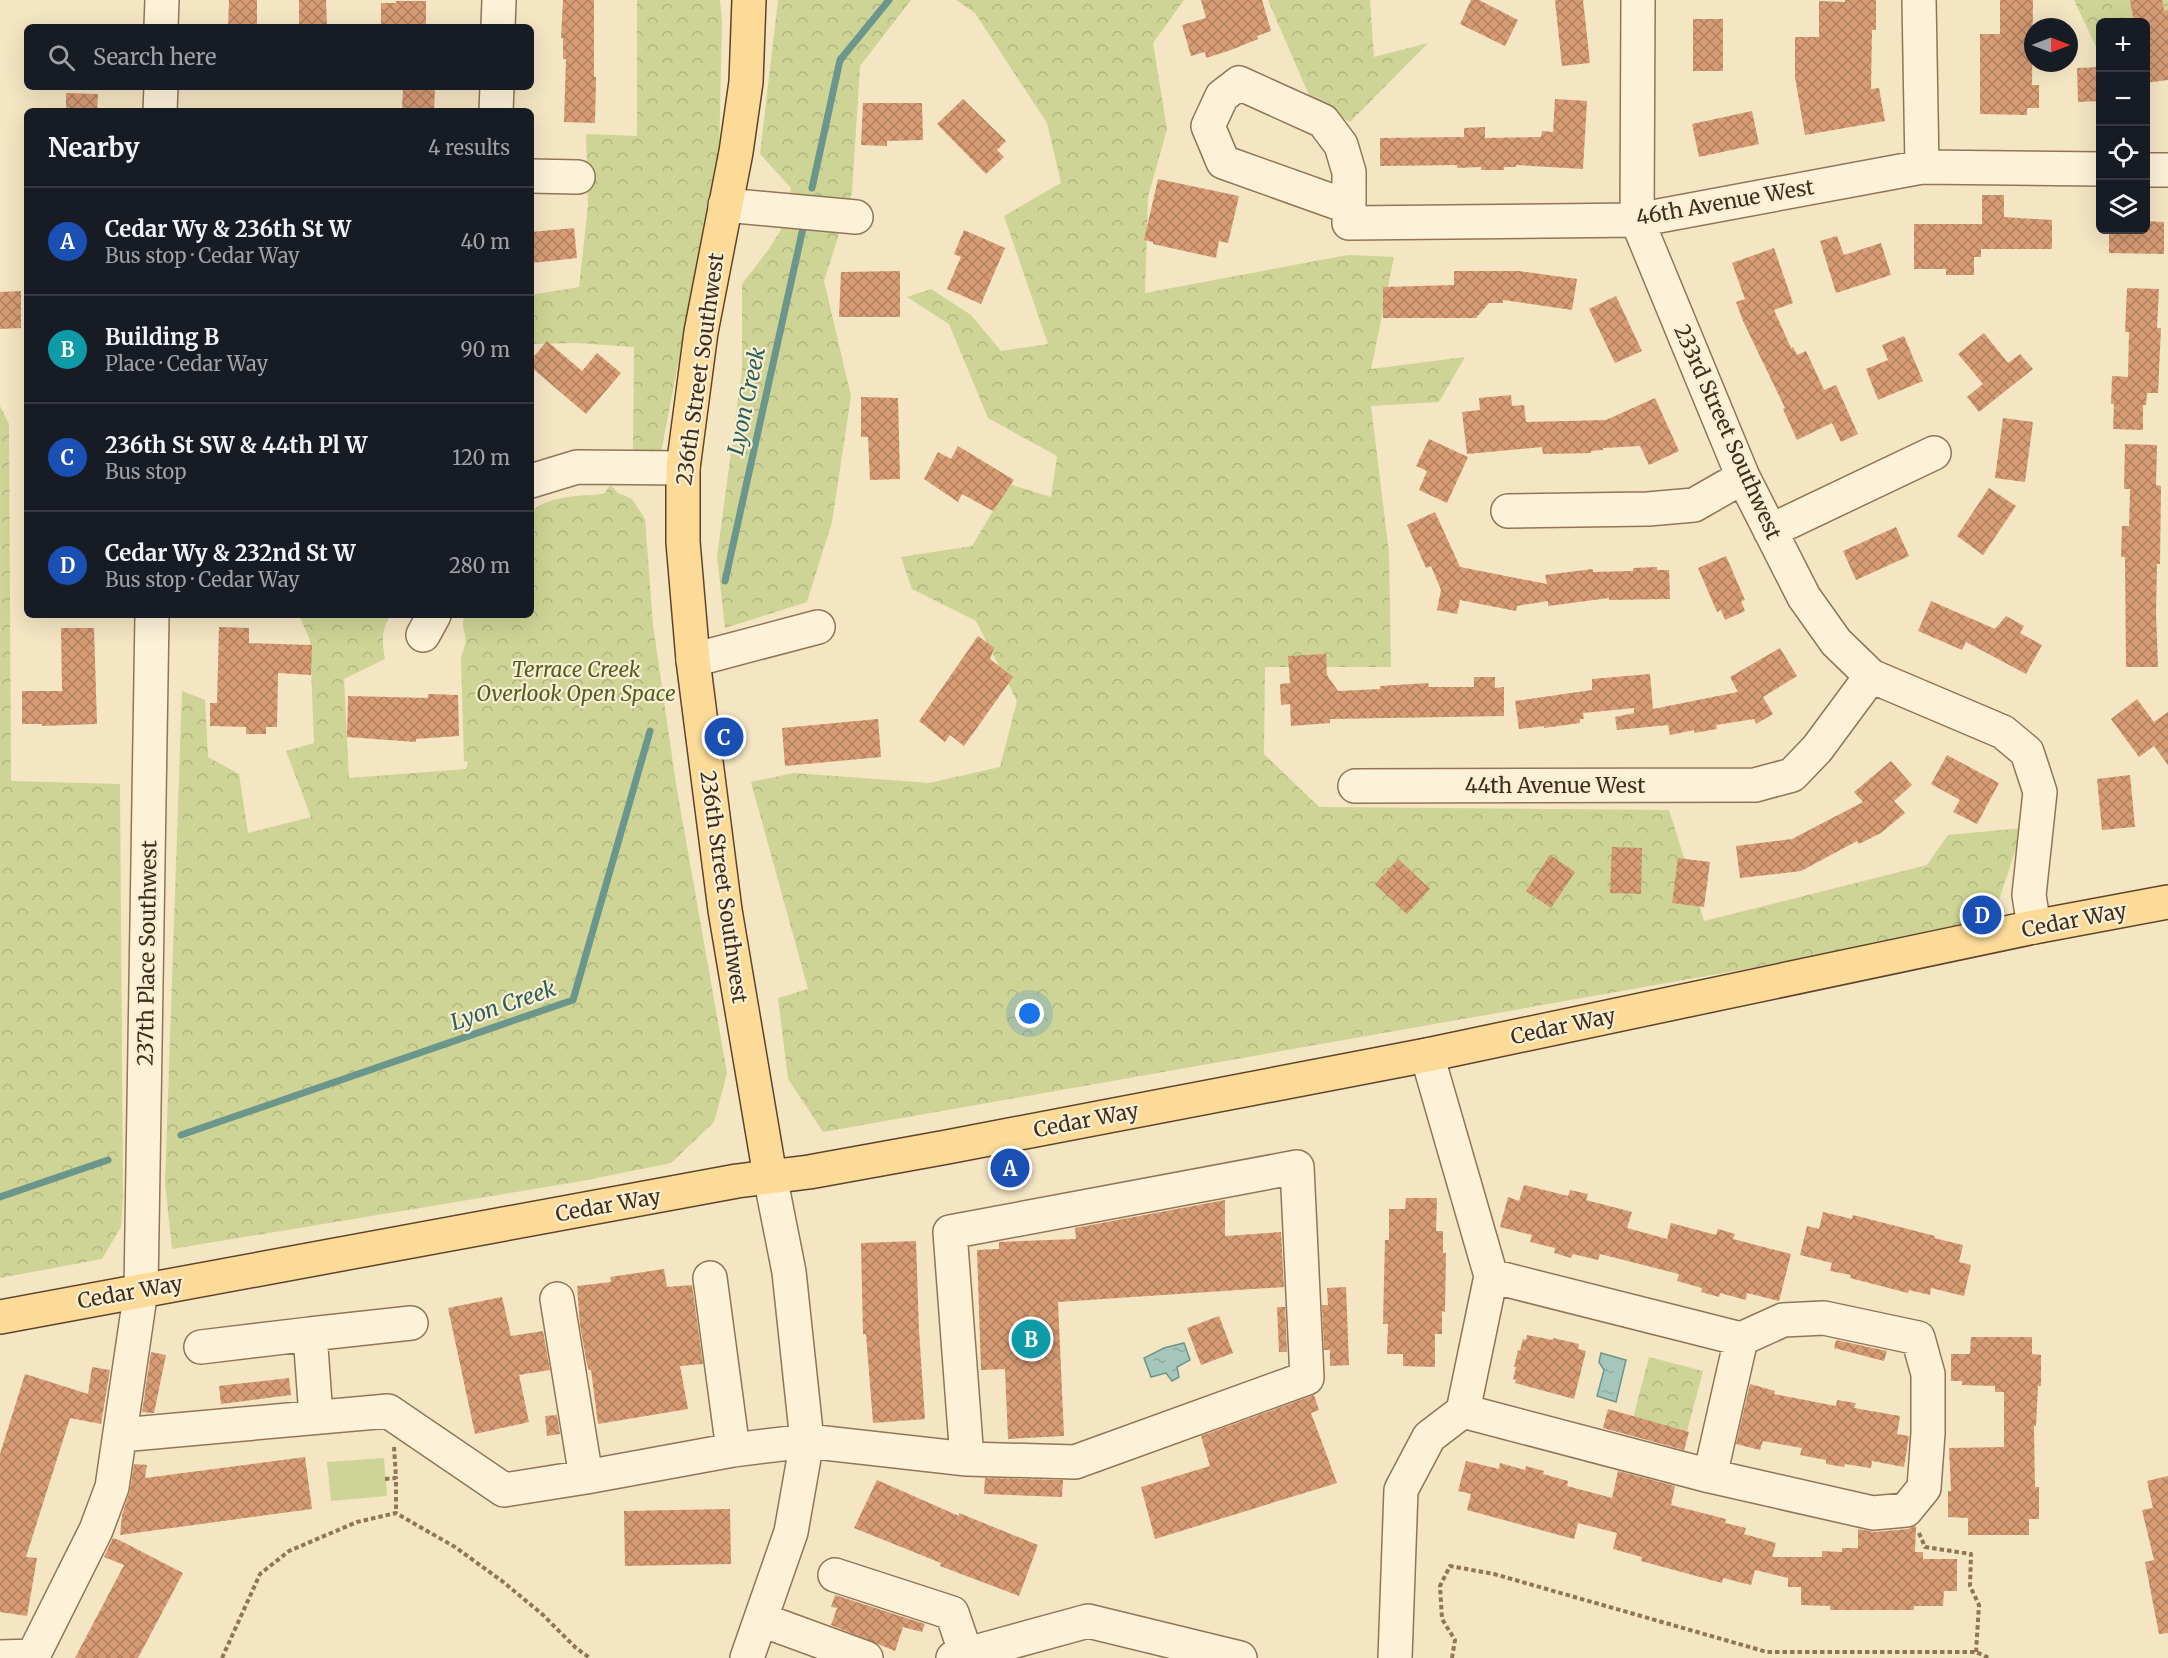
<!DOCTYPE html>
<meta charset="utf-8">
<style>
body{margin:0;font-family:Merriweather,serif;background:#20242c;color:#f1f3f6}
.controls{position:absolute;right:18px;top:18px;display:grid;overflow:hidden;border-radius:9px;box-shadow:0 6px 24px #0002}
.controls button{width:54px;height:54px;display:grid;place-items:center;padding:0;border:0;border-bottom:2px solid #363941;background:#171b24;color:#f1f3f6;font:30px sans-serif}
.compass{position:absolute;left:2024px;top:18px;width:54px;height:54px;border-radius:50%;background:#171b24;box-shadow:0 6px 24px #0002;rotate:90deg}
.you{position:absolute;left:1030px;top:1014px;width:21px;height:21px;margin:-15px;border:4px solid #fff;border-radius:50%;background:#1a73e8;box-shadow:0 0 0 9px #1a73e833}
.badge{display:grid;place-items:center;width:39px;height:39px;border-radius:50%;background:#d93025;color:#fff;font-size:20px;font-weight:700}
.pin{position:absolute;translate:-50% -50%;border:3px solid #fff;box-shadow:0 2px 6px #0006}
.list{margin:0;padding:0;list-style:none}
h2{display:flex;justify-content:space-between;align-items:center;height:78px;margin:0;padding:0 24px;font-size:26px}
h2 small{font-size:20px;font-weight:400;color:#9ea1a6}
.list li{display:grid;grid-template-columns:39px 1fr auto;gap:18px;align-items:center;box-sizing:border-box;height:108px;padding:0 24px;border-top:2px solid #363941}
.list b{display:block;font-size:22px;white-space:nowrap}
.list p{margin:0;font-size:20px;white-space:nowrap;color:#9ea1a6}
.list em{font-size:20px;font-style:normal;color:#9ea1a6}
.icon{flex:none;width:33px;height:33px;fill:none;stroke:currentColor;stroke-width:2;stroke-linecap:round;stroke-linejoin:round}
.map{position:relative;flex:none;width:2168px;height:1658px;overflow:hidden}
.search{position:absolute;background:#171b24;box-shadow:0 6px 24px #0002;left:24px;top:24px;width:510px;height:66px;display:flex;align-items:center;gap:15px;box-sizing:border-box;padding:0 21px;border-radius:9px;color:#9ea1a6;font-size:22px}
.panel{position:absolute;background:#171b24;box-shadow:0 6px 24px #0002;left:24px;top:108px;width:510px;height:510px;border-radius:9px}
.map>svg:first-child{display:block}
</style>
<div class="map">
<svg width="2168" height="1658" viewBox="0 0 2168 1658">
<defs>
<pattern id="forest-crowns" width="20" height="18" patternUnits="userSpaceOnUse" patternTransform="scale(1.5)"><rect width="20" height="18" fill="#cdd495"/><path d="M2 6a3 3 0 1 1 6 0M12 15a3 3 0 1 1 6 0" fill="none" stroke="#b1b680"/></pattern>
<pattern id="water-ripples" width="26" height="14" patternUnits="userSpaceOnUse" patternTransform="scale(1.5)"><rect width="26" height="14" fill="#a6c6bc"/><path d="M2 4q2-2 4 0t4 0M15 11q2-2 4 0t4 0" fill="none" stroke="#90aaa1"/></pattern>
<pattern id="building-cross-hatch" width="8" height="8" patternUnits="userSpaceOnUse" patternTransform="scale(1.5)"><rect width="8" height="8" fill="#d79c74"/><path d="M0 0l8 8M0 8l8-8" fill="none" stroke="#b0805f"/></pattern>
</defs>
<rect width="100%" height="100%" fill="#f4e5c3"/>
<path fill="#cdd495" d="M384,1458L387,1496L331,1501L327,1462Z"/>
<path fill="url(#forest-crowns)" d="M637,0H720L722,22L719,154L660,457L633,451L634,347L577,343L531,344V295L579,287L588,206L586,134L637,136Z
M778,0H911L860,66L852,193L824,281L851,396L832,522L807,602L725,628L717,556L742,371V284L769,249L787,220L791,188L760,154Z
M956,0H1184L1153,43L1167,129L1148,197L1145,293L1348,255L1394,257L1371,369L1465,357L1439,402L1371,406L1389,553L1391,667H1265L1264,754L1319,807L1669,810L1704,921L1927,865L1948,835L2023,828L1990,926L823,1132L788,1079L778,998L808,989L751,782L794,773L929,783L1000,767L1017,701L976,621L912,589L901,557L972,546L1009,484L1051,497L1057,456L988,418L949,324L907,297L931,289L971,315L1001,351L1048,344L1004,216L1061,183L1047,123L975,13Z
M1268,0H1370L1374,57L1428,43L1350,122L1311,100Z
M2074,0H2168V79L2146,22H2100V55Z
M0,406L9,424L11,781L120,784L123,1196L121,1227L102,1259L0,1278Z
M610,485L618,493L632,499L645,519L653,625L676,784L727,1073L714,1122L671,1163L582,1181L172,1249L165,1183L182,691L205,700L208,757L239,774L248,833L311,817L286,751L314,743L310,640L299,615H391C381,629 382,642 385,659L344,679L349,778L466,769L468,762L464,761L461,659L466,641L463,625L464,615H531V511C552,495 579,496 604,494Z
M1649,1357L1703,1371L1687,1431L1633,1418Z"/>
<path fill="url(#water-ripples)" stroke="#6b968b" stroke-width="1.5" d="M1184,1343L1190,1360L1177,1367L1179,1377L1172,1381L1166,1373L1151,1377L1144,1358L1164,1348Z
M1601,1353L1626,1360L1616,1402L1597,1396L1604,1370L1599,1362Z"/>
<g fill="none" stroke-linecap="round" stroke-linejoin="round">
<path stroke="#6b968b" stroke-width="7" d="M812,188L840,60L889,0
M725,581L803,228
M181,1135L573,1000L650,731
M0,1197L108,1160"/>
</g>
<path fill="url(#building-cross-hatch)" d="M229,0H257V27H228Z
M299,0H326L327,27H299Z
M563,0H594V77H596L595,123L564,122L566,59H563V38H561Z
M1201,0H1262L1271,31L1257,36L1258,39L1231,50L1206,58L1205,52L1191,56L1182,25L1206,18Z
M1471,0H1479L1518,20L1505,46L1460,24Z
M1555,0H1583L1590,63L1562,66Z
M1845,0H1876V30H1872L1871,89L1879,88L1885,121L1805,135L1795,77V37H1819V1L1845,2Z
M2000,0H2033L2032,85H2039V108H2027V115L1980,114V34H2000Z
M2130,0H2162L2164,11L2168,10V80L2145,83V22H2134Z
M396,1H426V27H381V3H396Z
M1693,19H1723V71H1693Z
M2100,67V101L2078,102L2077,68Z
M403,87H435L434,111H402Z
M66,93L98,94L97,111H66Z
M963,99L1006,141L997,150L1004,157L986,174L937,124Z
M1555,99L1587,101L1583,169L1516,165V167H1504V170H1481V167L1457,168V165L1380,166V138L1464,137V128L1485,127V138L1541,137L1542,131L1553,132Z
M863,103H922L923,140L887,141V146L861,145Z
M1752,111L1759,144L1699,157L1692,124Z
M1158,179L1239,196L1228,243L1219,241L1216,258L1153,244V242L1144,240Z
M1982,195H2004V217L2052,220V249H1981V257H1974V275H1946V269H1914V224H1982Z
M2145,221L2164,222V254L2109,253V230H2145Z
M574,228L577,258L532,263L531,232Z
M964,230L1005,248L981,304L947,289L961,257L954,254Z
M1837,236L1844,255L1881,243L1891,275L1836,293L1820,241Z
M1774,248L1793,303L1774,310L1791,348L1793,347L1797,355L1806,351L1824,390L1836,385L1858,434L1841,442L1832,423L1797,440L1783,409L1785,408L1743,321L1736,302L1745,299L1732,263Z
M900,271V317H839L841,272Z
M1454,271H1519L1577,279L1572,310L1503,300V303H1489L1476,318H1383V287L1454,285Z
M2127,288L2159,289L2157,328H2161L2158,393H2147L2146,405H2143V430L2113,429L2114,404H2111L2112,376L2128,377L2129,332H2125Z
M21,291V328L0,329V292Z
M1616,296L1642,351L1615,363L1589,309Z
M1984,333L2008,363L2020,354L2033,369L1979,412L1967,397L1983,384L1958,354Z
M1904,336L1923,381L1878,400L1866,369L1888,360L1882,345Z
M547,341L582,371L597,353L621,373L586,414L531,367V360Z
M1511,395L1512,406L1524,405L1526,422L1606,420L1655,398L1679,451L1649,465L1640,446L1603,448V450L1591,451V453L1543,454L1542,447L1467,454L1462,412L1480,410L1479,398Z
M861,397L898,398L900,479L870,480L868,437H861Z
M2003,418L2033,422L2025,482L1995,478Z
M1429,439L1468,457L1447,503L1419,490L1427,471L1416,466Z
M2125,444L2157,445L2156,485L2161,486L2160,564H2157L2156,613L2158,667H2126L2125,557H2121L2122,526H2129L2130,489H2124Z
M958,446L1014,480L993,511L962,494L958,502L924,479L938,452L951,459Z
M1989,488L2016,506L1983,555L1957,536Z
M1435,512L1460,567L1547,584L1545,575L1593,569V572L1633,571V568L1657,567V570H1669L1670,599L1609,600V598L1548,606V601L1517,606L1516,611L1460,600L1457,614L1437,610L1441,590L1431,566L1426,568L1407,525Z
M1896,527L1909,556L1856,580L1843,551Z
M1726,556L1745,600L1741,601L1745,611L1725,620L1721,610L1717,612L1698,568Z
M1931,601L1995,629L2006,616L2024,626L2020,633L2042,645L2026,674L1966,642L1962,650L1918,631Z
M219,627L249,628V643L312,645L311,675L278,673L277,727H266V734H246V727L210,726V703H217Z
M61,628H94L97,724L42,726V724H22V691H62Z
M978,636L994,648L990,659L1013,677L964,746L950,735L945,742L919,721Z
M1780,648L1797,676L1763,697L1773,714L1756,724L1754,719L1716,725L1717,729L1694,733V730L1670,735L1668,725L1617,730L1615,717L1634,713V708L1583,713L1584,719H1580V723L1544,728V726L1519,729L1515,701L1592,690V679L1650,674L1653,709L1738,692L1730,677Z
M1326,654L1327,675L1338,691L1380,689V686L1428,683L1429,687H1474V677H1495V688L1504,687V716L1330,719V723L1291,726L1290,704L1281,705L1280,684L1290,683L1288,656Z
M428,694L458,695L459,736L416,739V742L347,737L348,696L428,698Z
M2137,699L2154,722L2168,712V765L2154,746L2139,757L2111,719Z
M878,719L881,757L785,766L782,728Z
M1947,755L1999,783L1977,824L1953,812L1960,800L1931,784Z
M1891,761L1912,785L1894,801L1905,813L1881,833L1859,844L1857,841L1801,871L1740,878L1736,846L1792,839L1863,802L1854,792Z
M2130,775L2135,827L2102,830L2097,779Z
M1612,847L1642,848L1641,894L1610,893Z
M1550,855L1575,872L1551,908L1526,891Z
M1678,858L1710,862L1704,907L1672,903Z
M1398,859L1430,889L1407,914L1375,884Z
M1524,1185L1568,1196L1570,1190L1588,1194L1586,1200L1632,1212L1627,1228L1667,1239L1671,1223L1716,1235L1718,1229L1735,1234L1733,1239L1791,1254L1779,1301L1747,1293L1746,1300L1720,1293L1719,1297L1701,1292L1702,1288L1677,1281L1679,1274L1600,1254L1598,1260L1573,1254L1571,1258L1554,1253L1555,1248L1530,1242L1532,1235L1500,1227L1508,1197L1519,1201Z
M1406,1198H1437L1436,1231H1443V1253H1446L1445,1312L1442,1311V1334H1435V1367L1403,1366V1354H1387L1388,1324H1383L1385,1240H1389V1209H1405Z
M1225,1200V1236L1281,1232L1284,1287L1058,1302L1064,1436L1008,1439L1005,1369L981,1370L977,1250L999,1249V1242L1076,1239L1075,1228Z
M1823,1212L1852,1219L1853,1215L1935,1236L1934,1238L1963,1245L1959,1262L1971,1265L1964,1296L1931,1288L1930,1295L1909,1290L1908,1293L1850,1278L1851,1275L1830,1271L1832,1263L1800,1255L1807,1226L1819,1229Z
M916,1241L919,1331L925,1419L873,1423L866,1334H863L861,1243Z
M664,1269L667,1287L692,1285L703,1364L680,1366L688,1409L598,1424L591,1370H589L587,1365L580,1325L577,1286L611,1282L610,1277Z
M1346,1287L1349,1365L1330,1366V1350H1324L1322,1305H1328L1327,1288Z
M502,1297L511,1336L543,1331L550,1370L519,1375L529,1422L475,1434L448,1308Z
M1277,1307H1285L1287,1352H1279Z
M1219,1316L1233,1353L1201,1365L1187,1328Z
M1527,1335L1553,1340V1338L1579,1344L1578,1349L1586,1351L1574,1399L1515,1383L1516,1380L1513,1379L1516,1367H1514L1518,1350L1520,1351L1523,1339L1526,1340Z
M1971,1337H2032V1354L2041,1355V1386H2038L2036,1426H2034L2035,1487H2039V1519H2029V1535H1968V1518L1948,1517V1491H1951L1949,1448L2004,1447V1392H1995V1386L1962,1385V1381H1951V1354H1970Z
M1836,1340L1887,1351L1884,1361L1834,1348Z
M151,1352L166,1355L154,1413H152L142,1412Z
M92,1367L110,1370L101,1424L70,1418L26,1557L37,1558L27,1616L0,1612V1454L25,1374L88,1394Z
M289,1378L291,1395L221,1404L219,1386Z
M1750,1384L1775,1391L1774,1394L1836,1406L1837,1400L1856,1403L1854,1408L1900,1416L1897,1434L1909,1436L1904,1467L1872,1461L1871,1468L1845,1464L1844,1467L1826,1464V1460L1800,1455L1802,1448L1763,1441L1760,1450L1736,1444Z
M1314,1395L1319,1410L1311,1413L1337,1483L1155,1539L1141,1487L1210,1466L1201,1436Z
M1608,1409L1689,1432L1684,1450L1603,1428Z
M557,1415L560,1434L547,1436L545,1416Z
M305,1457L312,1509L120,1535L122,1515L130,1490L134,1464L147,1465L145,1478Z
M1466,1461L1499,1469L1500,1463L1525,1470L1526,1466L1544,1471L1543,1474L1568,1481L1567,1486L1612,1498L1618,1471L1675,1486L1671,1505L1726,1519L1725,1523L1746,1528L1744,1534L1776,1543L1772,1557H1822V1551L1842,1552V1548H1858V1529L1875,1532L1908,1529L1916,1525L1915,1552H1923V1559H1957V1591H1944L1943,1606H1914V1610H1830V1606L1801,1605V1587H1788V1578L1755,1570L1751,1585L1723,1578L1722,1583L1641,1561L1642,1557L1613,1549L1617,1533L1578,1523L1574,1539L1467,1510L1471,1494L1458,1491Z
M2168,1476V1633L2159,1634L2145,1562L2154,1560L2142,1510L2153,1508L2147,1481Z
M985,1478L1063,1480L1062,1497L984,1494Z
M877,1480L959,1516V1513L1038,1545L1019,1596L940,1566L941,1563L854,1528Z
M730,1509L731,1564L625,1566L624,1511Z
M113,1538L119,1540L183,1573L138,1658H75L124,1565L104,1557Z
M835,1595L925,1624L922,1632L903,1627L895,1651L831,1625L837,1608L831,1607Z"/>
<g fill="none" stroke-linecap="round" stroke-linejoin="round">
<g stroke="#917557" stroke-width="36">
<path id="minor" d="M1638,0L1637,220L1743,477L1804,597L1836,642L1871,676L2003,732L2027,752L2040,792L2029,895L2034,927
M1919,0L1922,167
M161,27L162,0
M498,27L499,0
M160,111L161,87
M496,111L497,87
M2146,170H2168
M531,176L578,177
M725,205L856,217
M1349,207L1223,162L1208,126L1222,96L1239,83L1323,121L1341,145L1349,172V223L1637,220L1922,167L2100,169
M531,481L577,467L683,468
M1508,511L1648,509L1694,505L1743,477
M1770,531L1934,453
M423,635L434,615
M693,660L818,627
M1355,786L1755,785L1792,775L1817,749L1871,676
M710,1278L733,1450
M557,1299L586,1477
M201,1347L310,1334
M1463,1411L1710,1476L1873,1513L1906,1510L1924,1488L1928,1433V1374L1918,1338L1824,1318L1783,1320L1741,1339L1491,1276
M316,1417L310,1334L411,1323
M121,1435L388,1411L504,1490L586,1477L733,1450L807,1441L967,1459L1075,1462L1307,1378L1297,1167L950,1232L967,1459
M1710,1476L1741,1339
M835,1575L952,1613L966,1654
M762,1620L866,1658
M0,1657L32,1656
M32,1658L96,1530L112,1487L141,1290L152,615
M747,1658L791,1532L807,1441L789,1272L770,1176
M953,1658L1088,1621L1240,1658
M1395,1658L1401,1490L1429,1437L1463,1411L1491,1276L1427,1055"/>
</g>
<g stroke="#5f432b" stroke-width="36">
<path id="major" d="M749,0L746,82L736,152L701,332L683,468V542L693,660L725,910L770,1176
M0,1317L737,1181L809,1172L947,1147L1427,1055L2034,927L2168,902"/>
</g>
<path stroke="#917557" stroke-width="4" stroke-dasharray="4.5 3" stroke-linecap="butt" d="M394,1447L396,1478
M385,1479L396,1478V1513
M1919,1533L1925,1547L1971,1554L1970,1586L1979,1605L1976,1652
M222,1658L260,1574L289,1551L357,1522L396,1513L455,1547L502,1581L542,1614L576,1648L590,1658
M1452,1658L1455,1640L1442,1619L1440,1586L1450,1566L1494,1574L1767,1652H1976L1989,1658"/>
<use href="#minor" stroke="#fdf1d8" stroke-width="33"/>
<use href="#major" stroke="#fbdb97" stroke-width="33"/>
</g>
<g text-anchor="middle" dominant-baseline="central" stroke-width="4.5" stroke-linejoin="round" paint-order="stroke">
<g font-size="21" fill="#3f2d1d" stroke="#faefd4">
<text transform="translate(1725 202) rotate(-10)">46th Avenue West</text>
<text transform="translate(700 369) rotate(-82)">236th Street Southwest</text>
<text transform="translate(1728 432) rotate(66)">233rd Street Southwest</text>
<text x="1555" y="785">44th Avenue West</text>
<text transform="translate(724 887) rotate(82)">236th Street Southwest</text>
<text transform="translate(2074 920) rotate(-11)">Cedar Way</text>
<text transform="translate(147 953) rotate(-89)">237th Place Southwest</text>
<text transform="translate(1563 1026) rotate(-12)">Cedar Way</text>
<text transform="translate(1086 1120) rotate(-11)">Cedar Way</text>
<text transform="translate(608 1205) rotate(-10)">Cedar Way</text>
<text transform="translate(130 1292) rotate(-10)">Cedar Way</text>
</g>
<g font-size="21" font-style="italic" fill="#505e21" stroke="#faefd4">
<text x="576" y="669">Terrace Creek<tspan x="576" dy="24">Overlook Open Space</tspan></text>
</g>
<g font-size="22" font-style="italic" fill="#2a615d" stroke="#faefd4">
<text transform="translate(746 401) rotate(-78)">Lyon Creek</text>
<text transform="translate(503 1005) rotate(-19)">Lyon Creek</text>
</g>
</g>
</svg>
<div class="controls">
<button>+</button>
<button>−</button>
<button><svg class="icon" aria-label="locate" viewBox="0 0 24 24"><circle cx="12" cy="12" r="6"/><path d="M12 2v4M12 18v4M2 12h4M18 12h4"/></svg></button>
<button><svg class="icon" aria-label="layers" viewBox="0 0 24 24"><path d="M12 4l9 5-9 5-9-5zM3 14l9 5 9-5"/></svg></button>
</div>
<svg class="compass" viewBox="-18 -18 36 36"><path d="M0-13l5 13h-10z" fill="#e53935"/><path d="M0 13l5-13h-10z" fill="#9ea1a6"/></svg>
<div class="you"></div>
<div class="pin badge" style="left:1010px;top:1168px;background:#1a4fb4">A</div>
<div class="pin badge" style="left:1031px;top:1339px;background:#0f9aa8">B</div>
<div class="pin badge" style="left:724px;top:737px;background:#1a4fb4">C</div>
<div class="pin badge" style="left:1982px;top:915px;background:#1a4fb4">D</div>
<div class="search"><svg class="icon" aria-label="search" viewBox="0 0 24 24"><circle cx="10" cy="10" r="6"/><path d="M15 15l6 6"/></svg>Search here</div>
<section class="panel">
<h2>Nearby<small>4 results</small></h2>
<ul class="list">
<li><span class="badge" style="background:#1a4fb4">A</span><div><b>Cedar Wy &amp; 236th St W</b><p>Bus stop · Cedar Way</p></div><em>40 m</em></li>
<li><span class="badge" style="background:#0f9aa8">B</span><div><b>Building B</b><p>Place · Cedar Way</p></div><em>90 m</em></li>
<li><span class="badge" style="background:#1a4fb4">C</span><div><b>236th St SW &amp; 44th Pl W</b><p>Bus stop</p></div><em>120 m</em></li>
<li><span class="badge" style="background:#1a4fb4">D</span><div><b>Cedar Wy &amp; 232nd St W</b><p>Bus stop · Cedar Way</p></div><em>280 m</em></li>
</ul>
</section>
</div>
